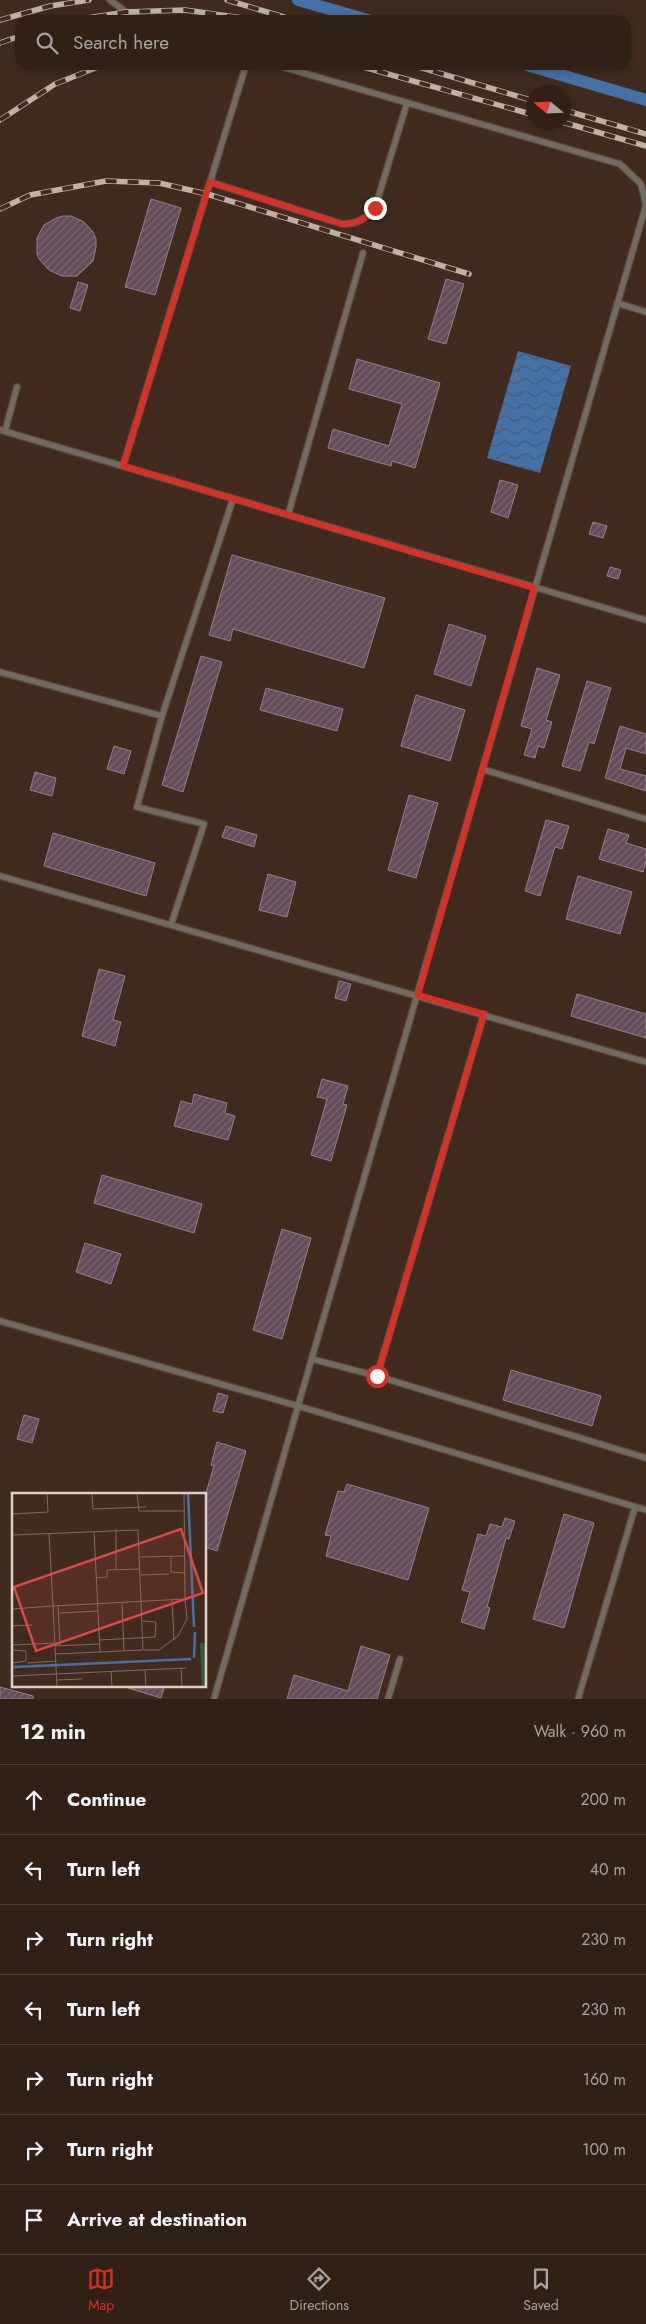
<!DOCTYPE html>
<meta charset="utf-8">
<style>
body{margin:0;font-family:Jost,sans-serif;background:#38281f;color:#f1f3f6}
.compass{position:absolute;left:526px;top:85px;width:45px;height:45px;border-radius:50%;background:#302016;box-shadow:0 2px 8px #0003;rotate:289deg}
.stop{position:absolute;width:15px;height:15px;margin:-11px;border:4px solid #d93025;border-radius:50%;background:#fff}
.stop.end{background:#d93025;border-color:#fff;box-shadow:0 1px 5px #0008}
.list{margin:0;padding:0;list-style:none}
h2{display:flex;justify-content:space-between;align-items:center;height:65px;margin:0;padding:0 20px;font-size:21px}
h2 small{font-size:16px;font-weight:400;color:#a8a3a1}
.list li{display:grid;grid-template-columns:32px 1fr auto;gap:15px;align-items:center;box-sizing:border-box;height:70px;padding:0 20px;border-top:1px solid #4b3e35}
.list b{display:block;font-size:19px;white-space:nowrap}
.list em{font-size:16px;font-style:normal;color:#a8a3a1}
.icon{flex:none;width:28px;height:28px;fill:none;stroke:currentColor;stroke-width:2;stroke-linecap:round;stroke-linejoin:round}
.map{position:relative;flex:none;width:646px;height:1699px;overflow:hidden}
.search{position:absolute;background:#302016;box-shadow:0 2px 8px #0003;left:15px;right:15px;top:15px;height:55px;display:flex;align-items:center;gap:12px;box-sizing:border-box;padding:0 18px;border-radius:15px;color:#a8a3a1;font-size:19px}
.sheet{height:555px;background:#302016}
nav{display:flex;justify-content:space-around;align-items:center;box-sizing:border-box;height:70px;border-top:1px solid #4b3e35;background:#302016;font-size:14px;color:#a8a3a1}
nav a{display:grid;justify-items:center;gap:2px}
nav .on{color:#d93025}
.map>svg:first-child{display:block}
</style>
<div class="map">
<svg width="646" height="1699" viewBox="0 0 646 1699">
<defs>
<pattern id="water-waves" width="16" height="10" patternUnits="userSpaceOnUse" patternTransform="scale(1.25)"><rect width="16" height="10" fill="#4671a7"/><path d="M0 5q4-4 8 0t8 0" fill="none" stroke="#455a77"/></pattern>
<pattern id="building-hatch" width="6" height="6" patternUnits="userSpaceOnUse" patternTransform="scale(1.25)"><rect width="6" height="6" fill="#644c5a"/><path d="M-1 1l2-2M0 6l6-6M5 7l2-2" fill="none" stroke="#7a6570"/></pattern>
</defs>
<rect width="100%" height="100%" fill="#402b1e"/>
<path fill="url(#water-waves)" d="M518,351L571,366L540,473L487,458Z"/>
<g fill="none" stroke-linecap="round" stroke-linejoin="round">
<path stroke="#4671a7" stroke-width="12" d="M298,0L368,20
M527,65L646,100"/>
</g>
<path fill="url(#building-hatch)" stroke="#987e8d" d="M151,199L181,208L155,295L125,287Z
M63,216H71L84,222L93,232L96,239V247L93,261L77,276H62L49,270L39,259L37,253V238L44,225L56,218Z
M446,279L464,284L446,344L428,339Z
M78,282L88,285L80,311L70,308Z
M357,359L440,383L415,468L392,461L391,466L328,448L333,429L389,446L402,404L349,389Z
M500,480L518,485L508,518L491,512Z
M593,522L607,526L603,538L589,534Z
M232,555L385,598L364,668L233,629L230,641L209,635Z
M610,567L621,570L618,579L607,576Z
M449,624L486,636L471,686L434,674Z
M201,656L222,662L183,792L162,785Z
M537,668L560,675L546,720L552,722L544,748L538,746L535,758L524,755L532,729L521,726Z
M587,681L611,688L594,744L589,742L580,771L562,766Z
M266,688L343,709L337,731L260,710Z
M416,695L465,710L450,761L401,746Z
M620,726L646,734V754L626,748L620,769L646,776V791L605,778Z
M114,746L131,751L124,774L107,769Z
M35,772L56,778L52,796L30,790Z
M409,795L438,803L416,878L388,870Z
M546,820L569,826L562,849L555,847L540,896L525,891Z
M226,826L257,835L254,847L222,837Z
M608,829L629,835L626,843L646,849V861L643,872L599,859Z
M53,833L155,863L146,896L44,866Z
M268,874L296,882L287,917L259,910Z
M578,876L632,892L620,934L566,919Z
M99,969L125,976L113,1020L121,1022L115,1046L82,1036Z
M339,981L351,984L346,1001L335,998Z
M577,994L646,1014V1038L571,1016Z
M322,1079L348,1086L343,1104L347,1105L331,1161L311,1155L327,1099L317,1097Z
M194,1094L227,1103L225,1113L235,1116L228,1140L174,1126L181,1101L192,1104Z
M102,1175L202,1204L194,1233L94,1203Z
M282,1229L311,1238L282,1339L253,1330Z
M85,1243L121,1254L111,1284L76,1272Z
M511,1370L601,1396L592,1426L503,1400Z
M218,1393L228,1396L223,1413L213,1411Z
M24,1415L39,1419L32,1443L17,1439Z
M217,1442L246,1451L217,1551L205,1547V1496L214,1466L211,1465Z
M347,1484L429,1508L408,1580L326,1556L331,1536L325,1535L338,1491L344,1492Z
M564,1514L594,1523L564,1628L533,1619Z
M505,1518L515,1521L509,1539L506,1538L487,1607L490,1608L484,1629L461,1622L470,1592L462,1590L478,1534L486,1536L490,1524L502,1527Z
M361,1646L390,1655L377,1699H287L294,1675L348,1691Z
M129,1685H165L161,1698L128,1688Z
M0,1687L33,1696V1699H0Z"/>
<g fill="none" stroke-linecap="round" stroke-linejoin="round">
<g stroke="#5c493d" stroke-width="8">
<path id="service" d="M110,0L126,12L146,20
M276,65L620,164L641,184L646,205L298,1406L646,1510
M210,182L342,224C358,224 365,219 375,208L407,103
M617,303L646,312
M0,430L646,620
M5,431L17,387
M123,466L246,65
M288,515L363,253
M0,672L162,716
M482,769L646,819
M0,876L646,1062
M171,925L204,824L137,807L162,716L233,499
M0,1321L298,1406L214,1699
M312,1359L377,1376L646,1458
M377,1376L484,1014
M388,1699L400,1659
M578,1699L635,1507"/>
</g>
<use href="#service" stroke="#726b61" stroke-width="5.5"/>
<g stroke="#c0b1a8" stroke-width="5.5">
<path id="rail" d="M227,0L294,20
M0,20L50,6L89,0
M74,20L126,12L185,10L257,20
M0,43L20,36
M356,65L534,115
M412,65L534,101
M564,110L646,134
M0,120L55,84L103,65
M562,122L646,146
M0,209L30,195L106,181L159,183L207,194L469,274"/>
</g>
<use href="#rail" stroke="#402b1e" stroke-width="4" stroke-dasharray="11" stroke-linecap="butt"/>
</g>
<g fill="none" stroke-linecap="round" stroke-linejoin="round">
<path stroke="#d93025" stroke-width="6" d="M375,208C365,219 358,224 342,224L210,182L123,466L534,588L418,995L484,1014L377,1376"/>
</g>
<g transform="translate(12 1493)">
<rect width="194" height="194" fill="#402b1e"/>
<path d="M194,149V194H190L188,150Z" fill="#306033"/>
<path fill="none" stroke="#4671a7" stroke-width="2.5" d="M176,0L182,134M182,165L183,139M2,174L179,166"/>
<path fill="none" stroke="#7f6d62" stroke-width="1" d="M80,0L81,16L134,14M125,0L127,18H173M0,21L36,19L35,0M104,36V76M82,38L88,159M0,42L126,37L131,157L43,161M159,63V79L173,80M128,64L172,63M128,82L157,81M84,85L95,84V77L128,76M160,107L162,147M110,110L112,158M46,113L48,152M0,116L41,113L37,40M47,120L86,118M0,133L20,132M87,147L143,144L144,129L131,128M0,152L43,150M43,153L87,151M0,157L14,158V168L0,170M132,157H147L166,143L175,126L173,106M15,170L44,168M169,175L170,194M133,177L134,194M99,178L100,194M0,183L174,175M45,187L70,186M45,194L41,113L173,106L172,0"/>
<path fill="#d84a48" fill-opacity="0.15" stroke="#d84a48" stroke-width="2.5" d="M169,36L191,100L24,158L2,94Z"/>
<rect width="194" height="194" fill="none" stroke="#ded0c8" stroke-width="2.5"/>
</g>
</svg>
<svg class="compass" viewBox="-18 -18 36 36"><path d="M0-13l5 13h-10z" fill="#e53935"/><path d="M0 13l5-13h-10z" fill="#a8a3a1"/></svg>
<div class="stop" style="left:377px;top:1376px"></div>
<div class="stop end" style="left:375px;top:208px"></div>
<div class="search"><svg class="icon" aria-label="search" viewBox="0 0 24 24"><circle cx="10" cy="10" r="6"/><path d="M15 15l6 6"/></svg>Search here</div>
</div>
<section class="sheet">
<h2>12 min<small>Walk · 960 m</small></h2>
<ul class="list">
<li><svg class="icon" aria-label="ahead" viewBox="0 0 24 24"><path d="M12 20V5M6 11l6-6 6 6"/></svg><div><b>Continue</b></div><em>200 m</em></li>
<li><svg class="icon" aria-label="left" viewBox="0 0 24 24"><path d="M17 20v-9H6M10 6l-5 5 5 5"/></svg><div><b>Turn left</b></div><em>40 m</em></li>
<li><svg class="icon" aria-label="right" viewBox="0 0 24 24"><path d="M7 20v-9h11M14 6l5 5-5 5"/></svg><div><b>Turn right</b></div><em>230 m</em></li>
<li><svg class="icon" aria-label="left" viewBox="0 0 24 24"><path d="M17 20v-9H6M10 6l-5 5 5 5"/></svg><div><b>Turn left</b></div><em>230 m</em></li>
<li><svg class="icon" aria-label="right" viewBox="0 0 24 24"><path d="M7 20v-9h11M14 6l5 5-5 5"/></svg><div><b>Turn right</b></div><em>160 m</em></li>
<li><svg class="icon" aria-label="right" viewBox="0 0 24 24"><path d="M7 20v-9h11M14 6l5 5-5 5"/></svg><div><b>Turn right</b></div><em>100 m</em></li>
<li><svg class="icon" aria-label="arrive" viewBox="0 0 24 24"><path d="M6 21V4h12l-3 4 3 4H6"/></svg><div><b>Arrive at destination</b></div></li>
</ul>
</section>
<nav>
<a class="on"><svg class="icon" aria-label="map" viewBox="0 0 24 24"><path d="M3 6l6-2 6 2 6-2v14l-6 2-6-2-6 2zM9 4v14M15 6v14"/></svg>Map</a>
<a><svg class="icon" aria-label="directions" viewBox="0 0 24 24"><path d="M12 3l9 9-9 9-9-9zM9 14v-3h6M13 9l2 2-2 2"/></svg>Directions</a>
<a><svg class="icon" aria-label="saved" viewBox="0 0 24 24"><path d="M7 4h10v16l-5-4-5 4z"/></svg>Saved</a>
</nav>
